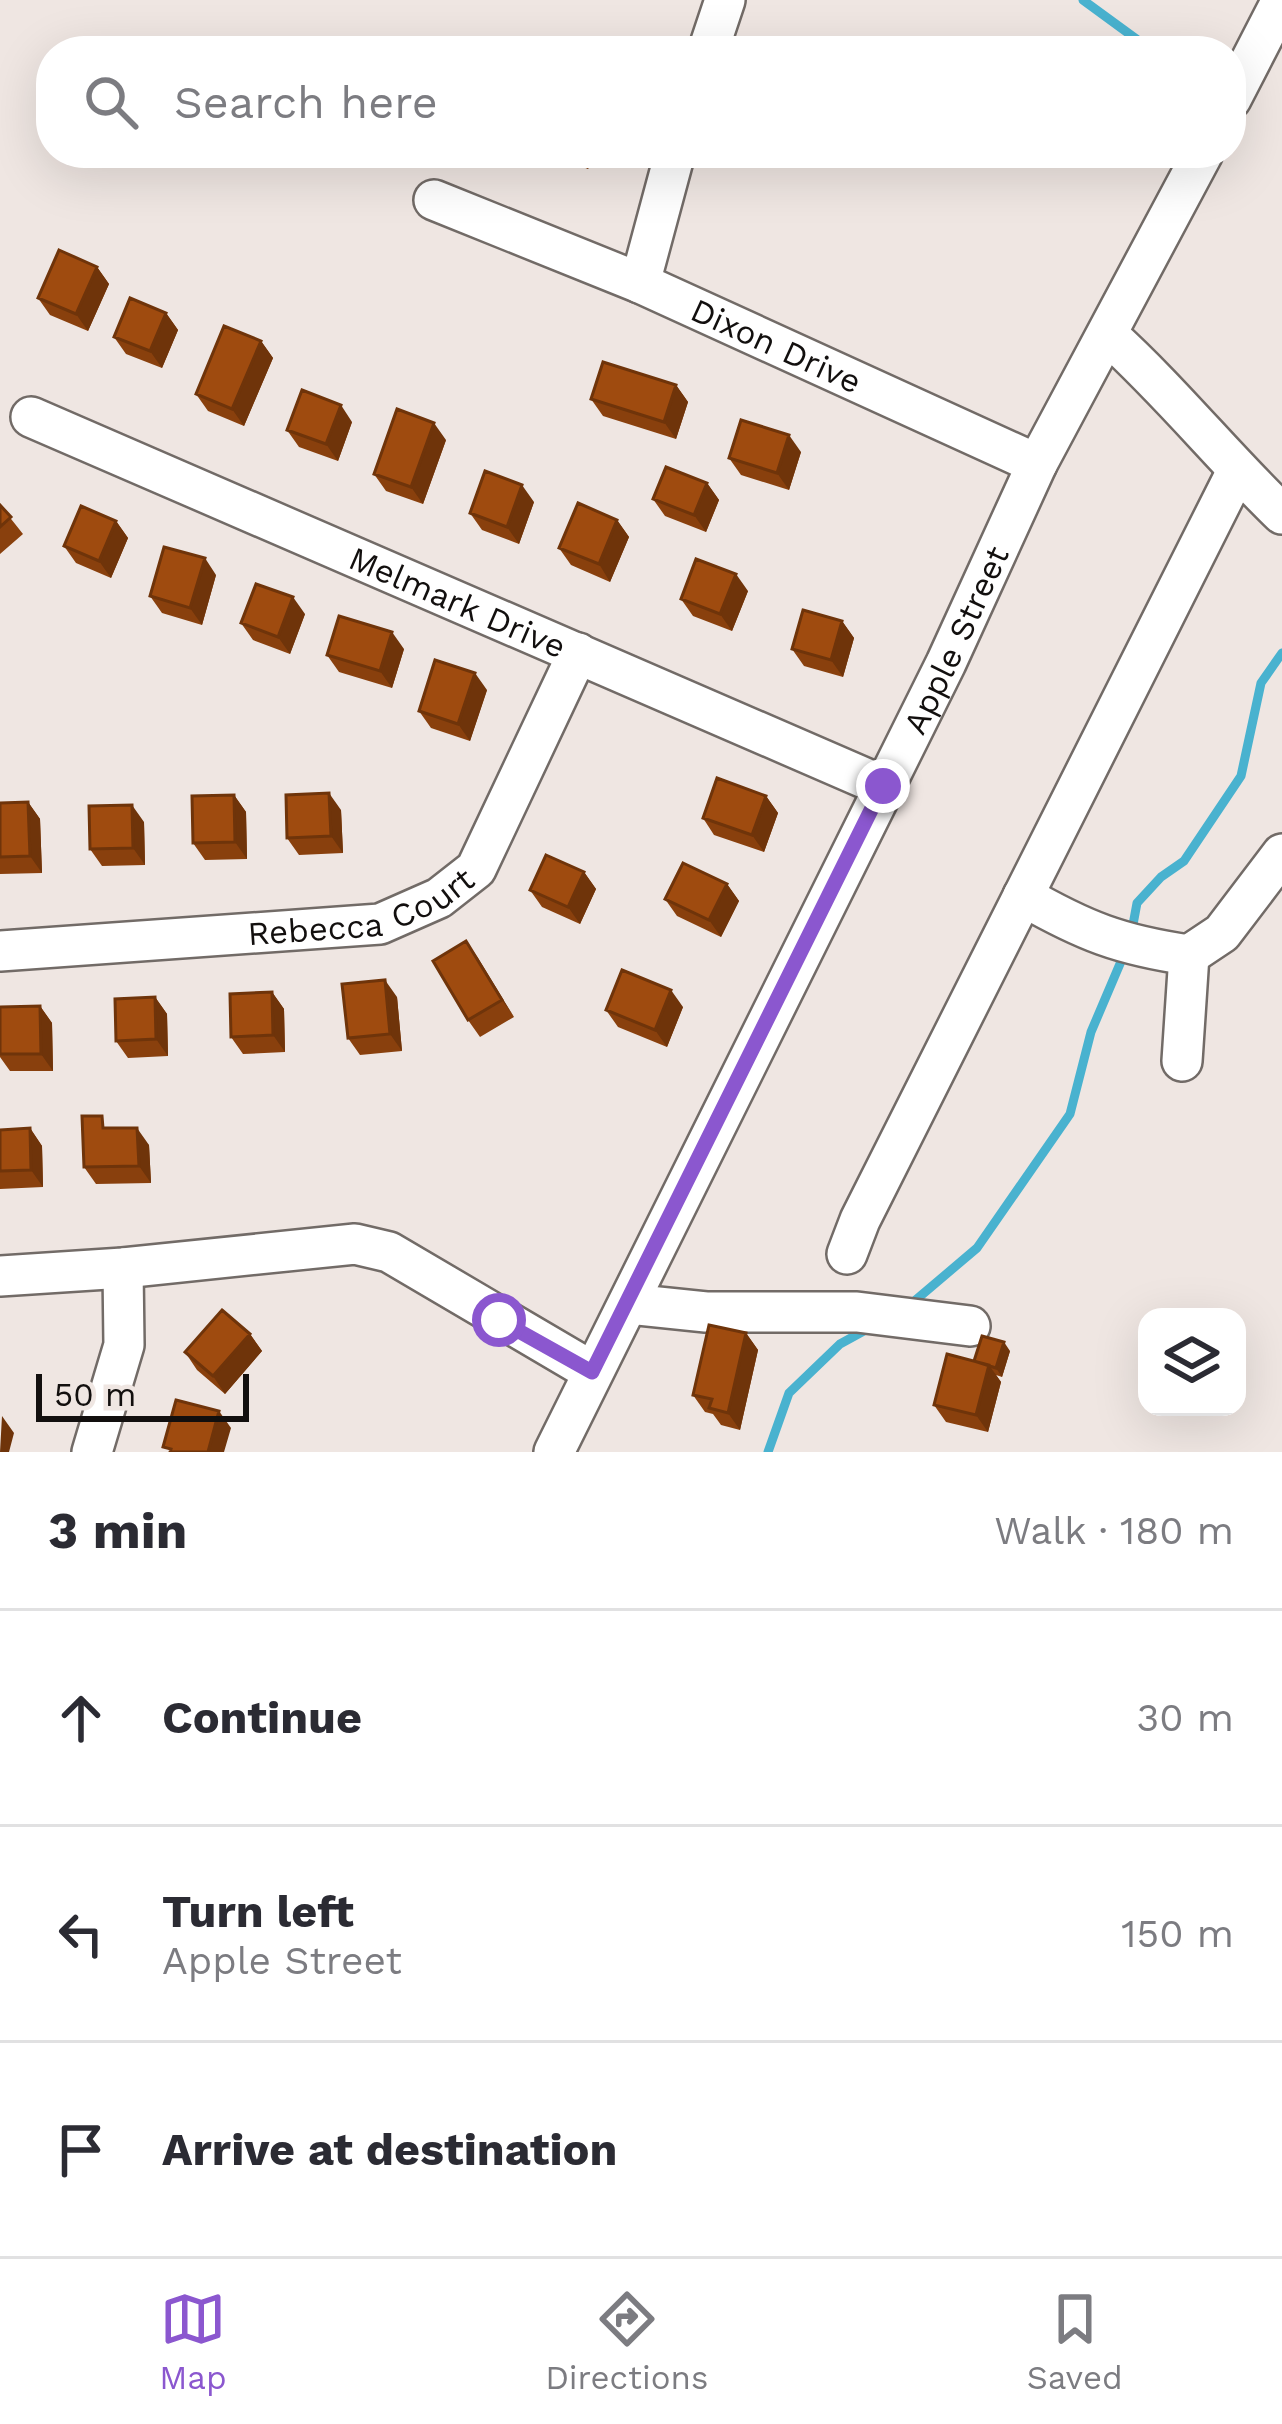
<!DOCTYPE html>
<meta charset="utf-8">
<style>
body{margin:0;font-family:"Work Sans",sans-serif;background:#f2f2f3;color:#2b2b33}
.controls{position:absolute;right:36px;bottom:36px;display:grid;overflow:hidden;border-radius:24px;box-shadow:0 12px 48px #0002}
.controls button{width:108px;height:108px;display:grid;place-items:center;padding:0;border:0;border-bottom:3px solid #e1e1e2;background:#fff;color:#2b2b33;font:60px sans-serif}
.scale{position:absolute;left:36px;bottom:30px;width:213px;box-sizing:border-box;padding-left:12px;border:6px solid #120f0e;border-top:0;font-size:33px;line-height:42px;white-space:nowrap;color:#120f0e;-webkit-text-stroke:9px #efe6e2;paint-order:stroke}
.stop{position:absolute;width:36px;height:36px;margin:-27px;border:9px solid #8b57cf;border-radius:50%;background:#fff}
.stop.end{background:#8b57cf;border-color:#fff;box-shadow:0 3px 12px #0008}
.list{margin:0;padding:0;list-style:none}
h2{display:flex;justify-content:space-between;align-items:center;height:156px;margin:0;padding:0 48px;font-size:51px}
h2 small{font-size:39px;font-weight:400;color:#7c7c81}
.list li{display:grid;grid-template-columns:78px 1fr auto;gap:36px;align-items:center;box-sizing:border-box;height:216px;padding:0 48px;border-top:3px solid #e1e1e2}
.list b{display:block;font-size:45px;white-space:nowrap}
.list p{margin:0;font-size:39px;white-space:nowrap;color:#7c7c81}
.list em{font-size:39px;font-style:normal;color:#7c7c81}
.icon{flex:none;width:66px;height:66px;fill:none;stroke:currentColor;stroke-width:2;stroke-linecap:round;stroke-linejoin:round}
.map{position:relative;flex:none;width:1282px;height:1452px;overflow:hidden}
.search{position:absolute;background:#fff;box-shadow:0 12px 48px #0002;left:36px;right:36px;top:36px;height:132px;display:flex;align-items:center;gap:30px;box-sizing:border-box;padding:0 42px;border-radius:48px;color:#7c7c81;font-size:45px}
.sheet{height:804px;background:#fff}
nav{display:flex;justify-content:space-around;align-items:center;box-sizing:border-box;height:168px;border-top:3px solid #e1e1e2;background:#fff;font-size:33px;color:#7c7c81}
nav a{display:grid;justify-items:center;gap:6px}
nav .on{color:#8b57cf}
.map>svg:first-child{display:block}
</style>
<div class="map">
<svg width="1282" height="1452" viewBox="0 0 1282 1452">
<rect width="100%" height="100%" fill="#efe6e2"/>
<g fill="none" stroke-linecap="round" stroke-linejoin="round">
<path stroke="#49b2cf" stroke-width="9" d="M1083,0L1139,41L1212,51
M1132,930L1137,903L1161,877L1184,861L1241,776L1261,683L1282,653
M911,1304L977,1248L1070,1114L1091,1032L1125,952
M768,1452L789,1393L840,1344L871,1327"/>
<g stroke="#726b67" stroke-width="44">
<g id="minor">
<path d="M708,51L725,0"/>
<path d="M1231,99L1282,0"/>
<path id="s1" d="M434,200L640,283L1037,464"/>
<path d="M640,283L675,153"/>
<path d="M1108,335C1170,391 1222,456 1282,514"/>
<path id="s2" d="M31,417L883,786"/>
<path d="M1023,896C1084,931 1120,945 1189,955L1222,933L1282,854"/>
<path id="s3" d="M0,951L380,924L439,898L476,869L578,653"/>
<path d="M1182,1061L1189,955"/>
<path d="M847,1254L860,1220L1237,471"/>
<path d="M0,1276L123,1268L355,1244L389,1252L593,1372"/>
<path d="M629,1304L706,1312H857L970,1326"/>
<path d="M92,1452L124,1345L123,1268"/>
<path id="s4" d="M554,1452L946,663L1037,464L1203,153"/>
</g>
</g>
<use href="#minor" stroke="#fff" stroke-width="39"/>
</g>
<path fill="#89400d" d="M563,153H595L588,169L568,161Z
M97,267L109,284L88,331L50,315L38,298Z
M166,313L178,330L162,368L126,354L114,337Z
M261,341L273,358L244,426L208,411L196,394Z
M676,385L688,402L676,439L603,416L591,399Z
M352,422L338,461L299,447L287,430Z
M446,440L423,504L386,491L374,474Z
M801,452L789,490L741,475L729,458Z
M707,483L719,500L706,532L665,516L653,499Z
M534,502L519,544L482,530L470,513Z
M0,505L23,534L0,554Z
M617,520L629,537L610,582L571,565L559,548Z
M116,521L128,538L111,578L76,563L64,546Z
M216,575L202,625L162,613L150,596Z
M748,591L732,631L693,616L681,599Z
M305,614L290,654L253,640L241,623Z
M842,621L854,638L843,677L804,666L792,649Z
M404,649L392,688L339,672L327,655Z
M487,690L470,741L431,728L419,711Z
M234,795L246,812L247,859L205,860L193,843Z
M766,796L778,813L764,852L714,835L703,818Z
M28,802L40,819L42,873L0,874V803Z
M341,810L343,853L299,855L287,838Z
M144,822L145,865L102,866L90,849Z
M584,872L596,889L580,924L542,907L530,890Z
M727,884L739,901L721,937L677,916L665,899Z
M466,941L514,1017L480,1037L468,1020Z
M272,992L284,1009L285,1052L243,1054L231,1037Z
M155,997L167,1014L168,1056L128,1058L116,1041Z
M397,997L402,1051L360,1055L348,1038Z
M40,1006L52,1023L53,1071H10L0,1057V1007Z
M683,1007L667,1047L618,1027L606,1010Z
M30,1128L42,1146L43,1187L0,1189V1130Z
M111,1128L149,1145L151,1183L96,1184L84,1167Z
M746,1333L758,1350L740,1430L721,1425L713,1414L705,1412L693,1395Z
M250,1334L262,1351L225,1394L197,1370L185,1352Z
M1010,1351L1002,1377L996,1375L1001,1382L988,1432L946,1422L934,1405L974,1361Z"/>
<path fill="#6f340a" d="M577,153H595L588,169Z
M97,267L109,284L88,331L76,314Z
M166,313L178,330L162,368L150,351Z
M261,341L273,358L244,426L232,409Z
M676,385L688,402L676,439L664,422Z
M341,405L352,422L338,461L326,444Z
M434,423L446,440L423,504L411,487Z
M789,435L801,452L789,490L777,473Z
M707,483L719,500L706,532L694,515Z
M522,485L534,502L519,544L507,527Z
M617,520L629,537L610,582L599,564Z
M116,521L128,538L111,578L99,561Z
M205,558L216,575L202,625L190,608Z
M736,574L748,591L732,631L720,614Z
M293,597L305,614L290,654L278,637Z
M842,621L854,638L843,677L831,660Z
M392,632L404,649L392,688L380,671Z
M475,673L487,690L470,741L458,724Z
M329,793L341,810L343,853L331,836Z
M234,795L246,812L247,859L235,842Z
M766,796L778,813L764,852L752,835Z
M28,802L40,819L42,873L30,856Z
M132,805L144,822L145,865L133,848Z
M584,872L596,889L580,924L568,907Z
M727,884L739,901L721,937L709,920Z
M466,941L478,958L514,1017L502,1000Z
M385,980L397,997L402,1051L390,1034Z
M671,990L683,1007L667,1047L655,1030Z
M272,992L284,1009L285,1052L273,1035Z
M155,997L167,1014L168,1056L156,1039Z
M40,1006L52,1023L53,1071L41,1054Z
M30,1128L42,1146L43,1187L31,1170Z
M137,1128L149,1145L151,1183L139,1166Z
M746,1333L758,1350L740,1430L728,1413Z
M250,1334L262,1351L225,1394L213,1376Z
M1004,1342L1010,1351L1002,1377L996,1368Z
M989,1365L1001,1382L988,1432L976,1415Z
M219,1411L231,1428L224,1452H208Z
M2,1416L14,1433L9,1452H0Z"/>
<path fill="#9f4b0f" stroke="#6f340a" stroke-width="3" d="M59,250L97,267L76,314L38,298Z
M130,298L166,313L150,351L114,337Z
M224,326L261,341L232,409L196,394Z
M603,362L676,385L664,422L591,399Z
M302,390L341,405L326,444L287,430Z
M397,409L434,423L411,487L374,474Z
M741,420L789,435L777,473L729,458Z
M666,467L707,483L694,515L653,499Z
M485,471L522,485L507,527L470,513Z
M578,503L617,520L599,564L559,548Z
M0,505L11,517L0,527Z
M81,506L116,521L99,561L64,546Z
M164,547L205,558L190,608L150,596Z
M696,559L736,574L720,614L681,599Z
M256,584L293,597L278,637L241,623Z
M803,610L842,621L831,660L792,649Z
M339,616L392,632L380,671L327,655Z
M435,660L475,673L458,724L419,711Z
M717,778L766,796L752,835L703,818Z
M329,793L331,836L287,838L286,795Z
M234,795L235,842L193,843L192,796Z
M28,802L30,856L0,857V803Z
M132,805L133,848L90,849L89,806Z
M546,855L584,872L568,907L530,890Z
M683,863L727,884L709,920L665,899Z
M466,941L502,1000L468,1020L433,961Z
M622,970L671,990L655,1030L606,1010Z
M385,980L390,1034L348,1038L342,984Z
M272,992L273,1035L231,1037L230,994Z
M155,997L156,1039L116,1041L115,999Z
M40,1006L41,1054H0V1007Z
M82,1116H102L103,1128H137L139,1166L84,1167Z
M30,1128L31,1170L0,1171V1130Z
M222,1310L250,1334L213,1376L185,1352Z
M709,1325L746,1333L728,1413L709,1408L712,1399L693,1395Z
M982,1336L1004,1342L996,1368L974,1361Z
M947,1354L989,1365L976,1415L934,1405Z
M176,1400L219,1411L208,1452H170L171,1449L163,1447Z"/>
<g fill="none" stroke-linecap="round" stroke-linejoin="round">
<path stroke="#8b57cf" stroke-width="15" d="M499,1320L592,1372L883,786"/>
</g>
<g text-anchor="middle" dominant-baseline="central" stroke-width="9" stroke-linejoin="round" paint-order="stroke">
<g font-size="33" fill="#120f0e" stroke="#efe6e2">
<text stroke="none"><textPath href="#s1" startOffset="372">Dixon Drive</textPath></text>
<text stroke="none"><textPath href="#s2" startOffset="465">Melmark Drive</textPath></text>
<text stroke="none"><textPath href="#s4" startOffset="906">Apple Street</textPath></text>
<text stroke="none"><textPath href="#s3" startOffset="366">Rebecca Court</textPath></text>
</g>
</g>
</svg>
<div class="controls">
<button><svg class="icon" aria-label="layers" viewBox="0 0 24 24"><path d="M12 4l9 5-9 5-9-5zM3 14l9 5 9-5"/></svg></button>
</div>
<div class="scale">50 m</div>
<div class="stop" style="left:499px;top:1320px"></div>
<div class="stop end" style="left:883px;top:786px"></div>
<div class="search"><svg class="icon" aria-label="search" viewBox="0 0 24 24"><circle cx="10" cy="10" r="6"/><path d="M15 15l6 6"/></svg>Search here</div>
</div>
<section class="sheet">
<h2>3 min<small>Walk · 180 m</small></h2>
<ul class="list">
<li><svg class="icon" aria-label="ahead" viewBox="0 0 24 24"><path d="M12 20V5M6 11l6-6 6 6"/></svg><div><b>Continue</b></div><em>30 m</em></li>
<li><svg class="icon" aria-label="left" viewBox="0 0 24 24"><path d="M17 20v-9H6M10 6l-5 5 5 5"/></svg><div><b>Turn left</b><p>Apple Street</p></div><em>150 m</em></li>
<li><svg class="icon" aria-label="arrive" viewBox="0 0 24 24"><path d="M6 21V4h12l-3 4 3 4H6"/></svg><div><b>Arrive at destination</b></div></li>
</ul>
</section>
<nav>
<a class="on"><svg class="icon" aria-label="map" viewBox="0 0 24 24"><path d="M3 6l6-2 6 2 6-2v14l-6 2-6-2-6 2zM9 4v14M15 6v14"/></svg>Map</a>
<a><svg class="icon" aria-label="directions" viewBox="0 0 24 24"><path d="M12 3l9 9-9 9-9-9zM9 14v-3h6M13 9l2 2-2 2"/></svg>Directions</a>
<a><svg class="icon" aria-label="saved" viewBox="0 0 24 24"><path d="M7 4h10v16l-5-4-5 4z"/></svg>Saved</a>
</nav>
